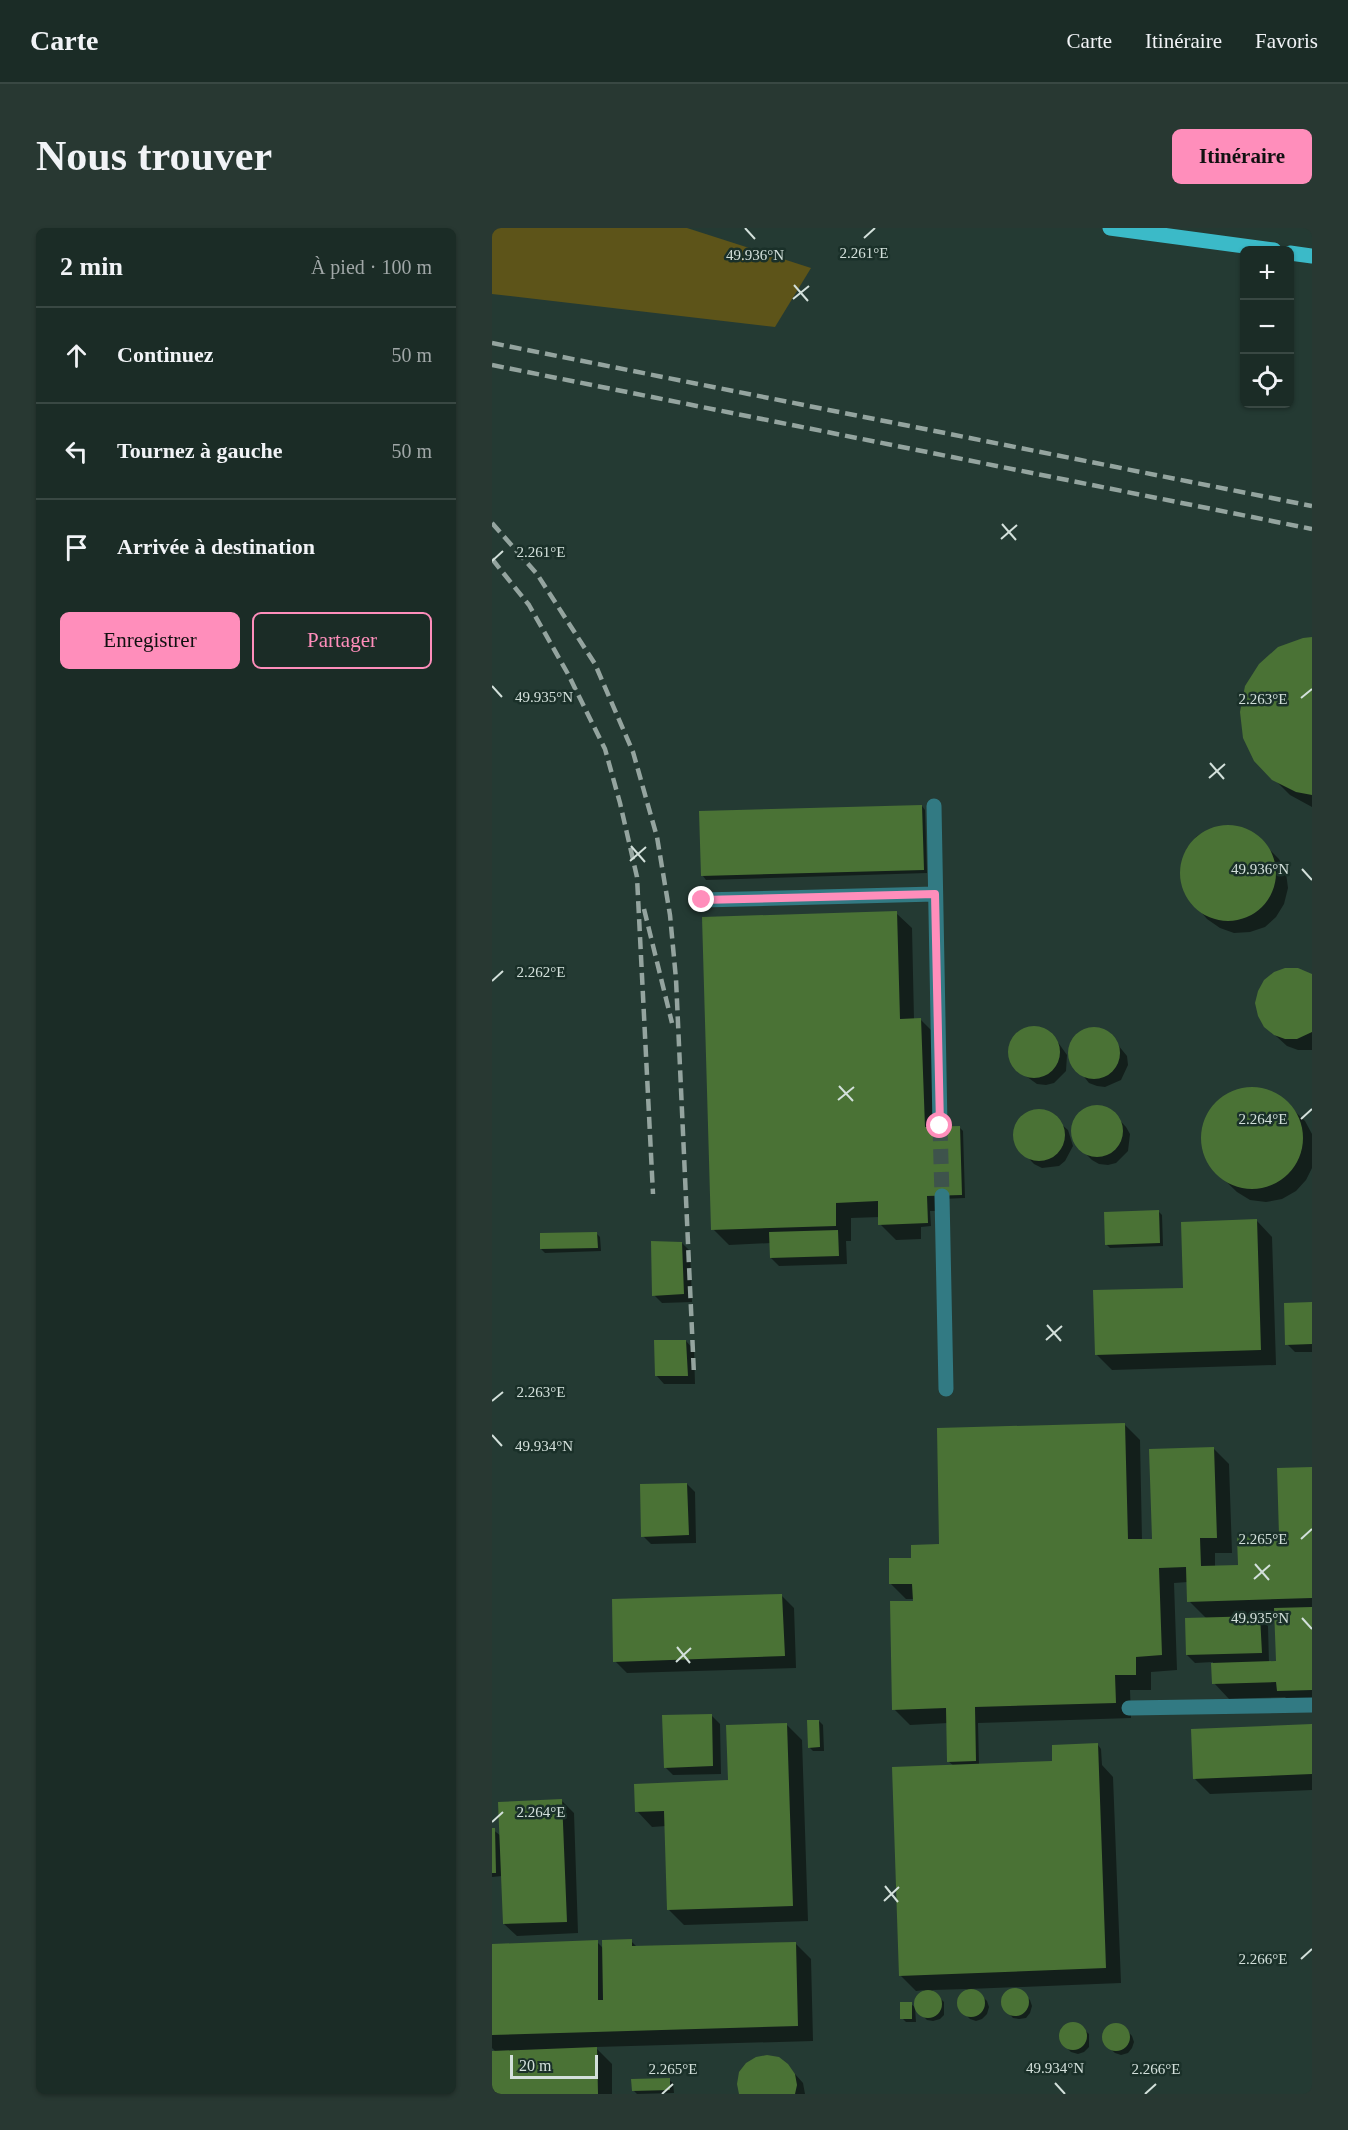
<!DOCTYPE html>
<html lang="fr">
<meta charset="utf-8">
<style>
body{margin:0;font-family:Georgia,serif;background:#283832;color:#f1f3f6}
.controls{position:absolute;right:18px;top:18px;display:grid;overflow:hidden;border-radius:9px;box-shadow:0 2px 4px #0004}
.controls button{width:54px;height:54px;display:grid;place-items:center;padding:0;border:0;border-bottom:2px solid #394843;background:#1b2c26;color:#f1f3f6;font:30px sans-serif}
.scale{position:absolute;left:18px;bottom:15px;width:88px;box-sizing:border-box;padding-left:6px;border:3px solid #d3e0db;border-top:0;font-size:16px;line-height:21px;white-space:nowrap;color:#d3e0db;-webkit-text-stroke:4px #1a3029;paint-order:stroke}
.stop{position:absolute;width:18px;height:18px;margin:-14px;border:4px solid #ff8ebb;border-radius:50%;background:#fff}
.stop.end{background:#ff8ebb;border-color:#fff;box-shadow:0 2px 6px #0008}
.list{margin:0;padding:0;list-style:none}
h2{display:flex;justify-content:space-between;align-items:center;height:78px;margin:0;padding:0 24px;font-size:26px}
h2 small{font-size:20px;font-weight:400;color:#a0a7a7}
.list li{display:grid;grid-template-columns:39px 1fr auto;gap:18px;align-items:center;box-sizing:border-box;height:96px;padding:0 24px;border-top:2px solid #394843}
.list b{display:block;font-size:22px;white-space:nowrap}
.list em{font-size:20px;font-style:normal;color:#a0a7a7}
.actions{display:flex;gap:12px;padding:18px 24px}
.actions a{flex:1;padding:14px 0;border:2px solid #ff8ebb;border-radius:9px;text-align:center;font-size:21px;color:#ff8ebb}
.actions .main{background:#ff8ebb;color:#111}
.icon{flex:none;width:33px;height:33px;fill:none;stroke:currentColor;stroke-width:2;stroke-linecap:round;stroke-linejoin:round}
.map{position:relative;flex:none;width:820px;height:1866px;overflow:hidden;border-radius:9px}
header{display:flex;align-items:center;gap:36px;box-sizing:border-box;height:84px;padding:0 30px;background:#1b2c26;border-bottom:2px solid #394843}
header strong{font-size:28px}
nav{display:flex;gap:33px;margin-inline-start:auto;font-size:21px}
.intro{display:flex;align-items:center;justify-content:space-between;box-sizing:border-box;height:144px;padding:0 36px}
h1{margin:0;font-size:42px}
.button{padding:15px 27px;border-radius:9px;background:#ff8ebb;color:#111;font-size:21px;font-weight:700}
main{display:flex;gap:36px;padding:0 36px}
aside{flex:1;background:#1b2c26;border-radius:9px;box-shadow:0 2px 4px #0004}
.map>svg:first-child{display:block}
</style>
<header>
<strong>Carte</strong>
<nav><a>Carte</a><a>Itinéraire</a><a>Favoris</a></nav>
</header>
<div class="intro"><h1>Nous trouver</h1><a class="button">Itinéraire</a></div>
<main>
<aside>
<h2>2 min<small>À pied · 100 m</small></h2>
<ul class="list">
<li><svg class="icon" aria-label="ahead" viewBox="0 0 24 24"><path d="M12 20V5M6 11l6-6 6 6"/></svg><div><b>Continuez</b></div><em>50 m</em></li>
<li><svg class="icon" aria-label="left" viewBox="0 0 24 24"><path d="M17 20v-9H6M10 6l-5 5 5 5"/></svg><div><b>Tournez à gauche</b></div><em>50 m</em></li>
<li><svg class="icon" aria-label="arrive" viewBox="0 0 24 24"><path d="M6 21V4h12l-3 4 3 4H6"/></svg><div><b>Arrivée à destination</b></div></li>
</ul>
<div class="actions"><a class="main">Enregistrer</a><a>Partager</a></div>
</aside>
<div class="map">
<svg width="820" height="1866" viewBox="0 0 820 1866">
<rect width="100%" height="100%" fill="#243a33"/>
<path fill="#5d5419" d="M0,0H195L319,40L283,99L0,66Z"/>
<path fill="#0007" fill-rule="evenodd" d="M820,411V579L798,567L763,532Z
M430,578L433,582L435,645L214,652L211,648Z
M734,598L750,600L763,607L787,631L794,645L796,660L792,676L784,689L773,699L758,704L742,705L728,700L715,691L693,665L689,650L690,634L695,620L705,608L719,601Z
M404,685L420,700L422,792H429L444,807L447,900L467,899L471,903L473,970L449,971L450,983H438L439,998L429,999V1011L404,1012L388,996V989L359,990V1013H354L355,1036L287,1038L279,1030V1015L237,1017L221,1001Z
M820,748V822H806L795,818L773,798Z
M549,800L556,804L565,813L575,827L574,843L562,855L554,857L545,856L531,846L522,838L518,821L520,813L532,801Z
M600,801L617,806L635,828L636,837L629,852L613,859L605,858L597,855L579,832L580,815L592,803Z
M759,860L774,862L788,869L813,893L820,906V940L814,952L804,963L790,971L774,974L758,972L745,964L720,940L712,926L710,911L712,896L719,881L730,870L744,863Z
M603,879L619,883L634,899L638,906L636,923L624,935L616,937L607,936L600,932L585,917L581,909L580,901L588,886L595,881Z
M554,883L576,902L581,918L573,933L567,938L550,940L542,936L527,920L524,913L525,896L537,885Z
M666,983L670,987L671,1018L618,1020L614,1016Z
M765,993L780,1009L784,1137L620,1142L604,1126L695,1061Z
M104,1005L108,1009L109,1023L53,1025L49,1021Z
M190,1015L198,1023L200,1074L170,1075L162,1067Z
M820,1075V1124H803L795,1116Z
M194,1113L202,1122L203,1156H172L164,1147Z
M632,1196L648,1212L650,1312H661L721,1220L737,1236L740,1325H723V1339L747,1338L788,1308L820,1241V1478H802L793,1469L737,1471L722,1455L721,1434L703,1435L695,1427L715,1391L697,1373L696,1354L682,1355L685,1442L659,1444V1462H638L639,1490L486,1495L487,1537L564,1535L606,1517L609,1521L610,1537L621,1549L629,1755L477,1761L486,1764L495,1773L497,1779L495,1786L490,1791L484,1793L478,1791L468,1781L466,1775L468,1768L475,1761L440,1762L452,1774V1787L448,1791L441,1793L435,1792L423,1780L424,1794H414L410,1790L419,1776L425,1781V1770L432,1762L424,1763L408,1747L462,1538L457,1534L456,1495L418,1497L402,1481L423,1371H414L399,1356L421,1332L449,1318ZM784,1386L786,1435H777L776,1398L765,1387Z
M195,1256L203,1264L204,1315L159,1316L151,1308Z
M289,1367L302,1380L304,1440L135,1445L123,1433Z
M220,1488L228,1496L229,1546L181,1547L173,1539Z
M327,1493L331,1497L332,1523H321L317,1519Z
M295,1497L310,1512L316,1693L192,1697L176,1681L174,1598L160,1599L145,1583L237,1553Z
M820,1498V1562L718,1566L703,1551Z
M69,1572L82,1585L86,1705L25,1708L12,1696L10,1648L0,1649V1601L9,1608Z
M139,1713L146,1720L303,1715L319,1731L321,1813L103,1819L120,1836V1866H0V1824H4L0,1820V1718L105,1714L112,1721Z
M523,1761L529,1763L538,1772L540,1778L538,1785L534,1790L527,1791L521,1790L512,1780L510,1774L512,1767L516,1763Z
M581,1795L587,1797L597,1806V1819L592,1824L586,1826L579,1824L570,1815L568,1808L570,1802L574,1797Z
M624,1796L631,1798L640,1808L642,1814L640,1820L636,1825L629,1827L623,1825L613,1816L612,1809L613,1803L618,1798Z
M295,1837L311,1855L313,1866H248Z
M177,1852L181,1855L182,1865L145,1866L141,1862Z"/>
<path fill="#4a7235" d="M820,409V567L804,564L780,552L762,533L751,510L748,484L753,458L767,436L786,419L811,410Z
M430,577L432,642L209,648L207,583Z
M688 645a48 48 0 1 1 96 0a48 48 0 1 1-96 0Z
M405,683L408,791L429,790L433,899L468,898L470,967L435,968L436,995L386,997V973L344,975V998L219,1002L210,689Z
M793,740H806L820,746V804L805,811H793L782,807L772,799L766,788L763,775L766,763L772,752L782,744Z
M516 824a26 26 0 1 1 52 0a26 26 0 1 1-52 0Z
M576 825a26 26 0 1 1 52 0a26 26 0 1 1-52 0Z
M709 910a51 51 0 1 1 102 0a51 51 0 1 1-102 0Z
M579 903a26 26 0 1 1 52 0a26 26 0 1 1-52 0Z
M521 907a26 26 0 1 1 52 0a26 26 0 1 1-52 0Z
M667,982L668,1015L613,1017L612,984Z
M765,991L769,1122L603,1127L601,1062L691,1060L689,994Z
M346,1002L347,1028L278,1030L277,1004Z
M105,1004L106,1020L48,1021V1005Z
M159,1013L190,1014L192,1066L160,1068Z
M820,1074V1116L793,1117L792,1075Z
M162,1112H194L196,1148H163Z
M633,1195L636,1311H660L657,1221L722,1219L725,1310H708L709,1338L746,1337L745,1309L787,1307L785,1240L820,1239V1370L695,1374L694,1339L667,1340L670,1427L644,1429V1447H623L624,1475L483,1479L484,1533L455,1534L454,1480L400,1482L398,1373H421L420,1356H397V1330H419V1317L447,1316L445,1200Z
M195,1255L197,1307L149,1309L148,1256Z
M290,1366L293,1428L121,1434L120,1371Z
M820,1379V1462L785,1463L784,1454L720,1456L719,1435L784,1433L782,1380Z
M768,1388L770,1425L694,1427L693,1390Z
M220,1486L221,1538L172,1540L170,1487Z
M315,1492H327L328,1519L316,1520Z
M295,1495L301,1678L175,1682L172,1583L143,1584L142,1556L236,1552L234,1497Z
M820,1496V1546L701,1551L699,1501Z
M606,1515L614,1740L407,1748L400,1539L560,1533V1517Z
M70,1571L75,1694L11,1696L6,1574Z
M0,1600H3L4,1645H0Z
M140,1711V1718L304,1714L306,1798L0,1807V1716L106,1712V1772H111L110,1712Z
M509 1774a14 14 0 1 1 28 0a14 14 0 1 1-28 0Z
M465 1775a14 14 0 1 1 28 0a14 14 0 1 1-28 0Z
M422 1776a14 14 0 1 1 28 0a14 14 0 1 1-28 0Z
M408,1774H420V1791H408Z
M567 1808a14 14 0 1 1 28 0a14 14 0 1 1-28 0Z
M610 1809a14 14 0 1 1 28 0a14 14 0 1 1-28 0Z
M105,1819L106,1866H0V1823Z
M275,1827L287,1829L296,1836L303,1846L305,1857L303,1866H247L245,1856L247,1844L254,1835L264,1829Z
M178,1850V1862L140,1863L139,1851Z"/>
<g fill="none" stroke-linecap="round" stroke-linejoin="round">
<path stroke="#3e534c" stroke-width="15" stroke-dasharray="15 8" stroke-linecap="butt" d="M448,898L450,968"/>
<path stroke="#327a83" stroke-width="15" d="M442,578L448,898
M210,672L443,666
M450,968L454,1161
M637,1480L820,1477"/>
<path stroke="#3bbac8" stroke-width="15" d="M618,0L782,22
M798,25L820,28"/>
<path stroke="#94a49f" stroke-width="4.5" stroke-dasharray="12 6" stroke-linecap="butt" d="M0,115L820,278
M0,137L820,301
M0,295L45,346L103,436L141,524L165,609L178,687L184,751L202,1147
M0,331L37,377L76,446L113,521L128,575L145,649L161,966
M152,681L180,795"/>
</g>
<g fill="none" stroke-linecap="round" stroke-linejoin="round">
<path stroke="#ff8ebb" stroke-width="8" d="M210,672L443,666L448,898"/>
</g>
<path fill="none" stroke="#d3e0db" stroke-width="2" d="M253,0L263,11M372,10L383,0M302,57L316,73M301,71L317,58M510,296L524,312M509,311L525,297M0,333L11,323M0,458L10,469M809,470L820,461M718,535L732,551M717,550L733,536M139,618L153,634M138,633L154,619M810,641L820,652M0,753L11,743M347,858L361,873M346,872L362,859M809,891L820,881M555,1097L569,1113M554,1112L570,1098M0,1173L11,1164M0,1207L10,1218M809,1311L820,1301M763,1336L777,1352M762,1351L778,1337M810,1390L820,1401M185,1419L198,1435M184,1434L199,1420M0,1594L11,1584M393,1658L406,1674M392,1673L407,1659M809,1731L820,1721M563,1855L573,1866M170,1866L181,1856M653,1866L664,1856"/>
<g font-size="15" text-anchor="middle" fill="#d3e0db" stroke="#1a3029" stroke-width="5" stroke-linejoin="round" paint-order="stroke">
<text x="372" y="30">2.261°E</text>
<text x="263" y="32">49.936°N</text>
<text x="49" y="329">2.261°E</text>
<text x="52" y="474">49.935°N</text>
<text x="771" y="476">2.263°E</text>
<text x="768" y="646">49.936°N</text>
<text x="49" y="749">2.262°E</text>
<text x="771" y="896">2.264°E</text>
<text x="49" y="1169">2.263°E</text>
<text x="52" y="1223">49.934°N</text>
<text x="771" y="1316">2.265°E</text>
<text x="768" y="1395">49.935°N</text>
<text x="49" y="1589">2.264°E</text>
<text x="771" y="1736">2.266°E</text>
<text x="563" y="1845">49.934°N</text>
<text x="181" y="1846">2.265°E</text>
<text x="664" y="1846">2.266°E</text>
</g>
</svg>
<div class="controls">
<button>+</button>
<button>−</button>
<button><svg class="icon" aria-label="locate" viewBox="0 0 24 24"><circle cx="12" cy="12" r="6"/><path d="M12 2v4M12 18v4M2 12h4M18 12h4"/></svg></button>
</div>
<div class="scale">20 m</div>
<div class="stop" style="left:448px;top:898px"></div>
<div class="stop end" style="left:210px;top:672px"></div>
</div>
</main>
